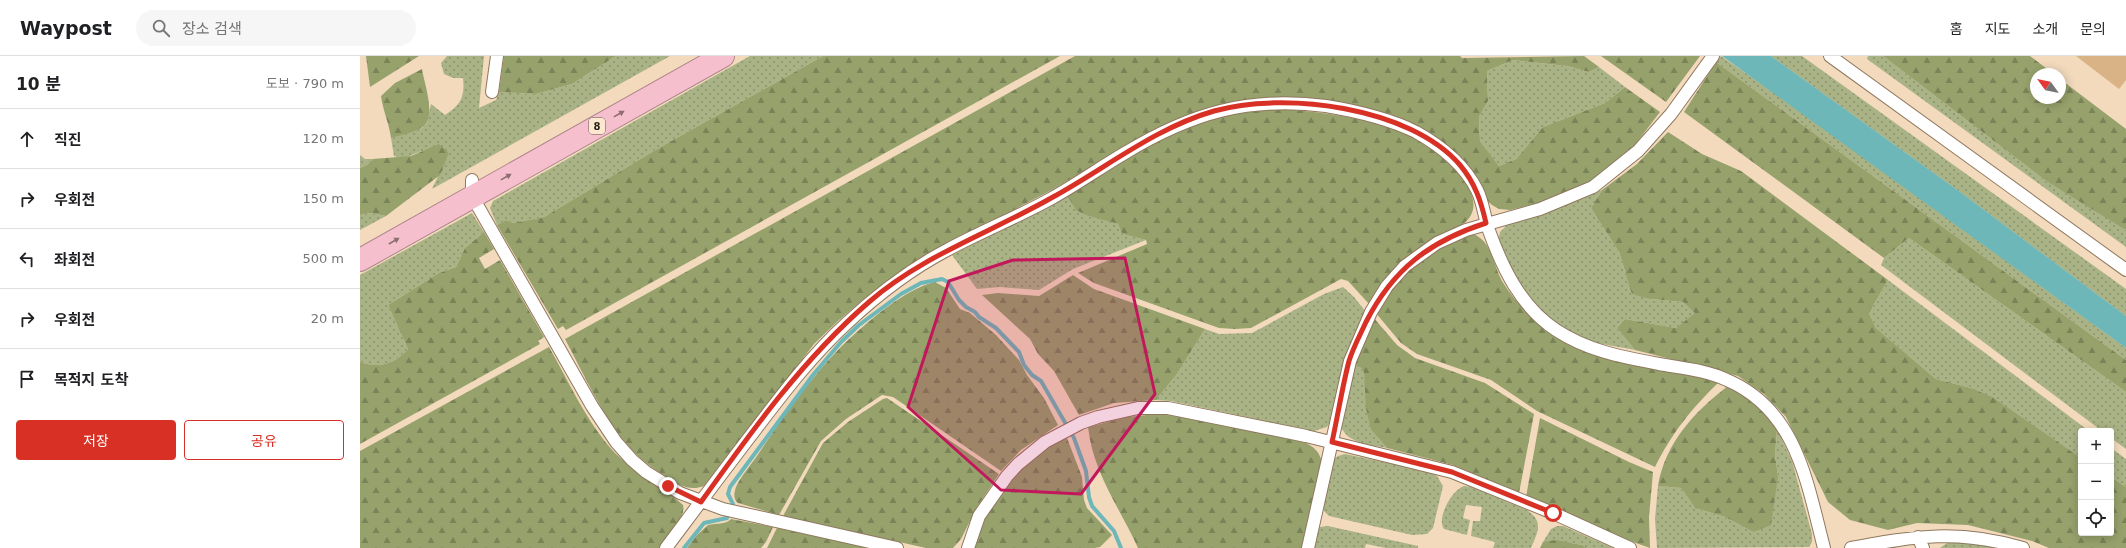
<!DOCTYPE html>
<html lang="ko">
<meta charset="utf-8">
<style>
body{margin:0;font-family:"DejaVu Sans","Noto Sans KR",sans-serif;background:#f6f6f6;color:#202124}
.controls{position:absolute;right:12px;bottom:12px;display:grid;overflow:hidden;border-radius:4px;box-shadow:0 2px 10px #0003}
.controls button{width:36px;height:36px;display:grid;place-items:center;padding:0;border:0;border-bottom:1px solid #e0e0e0;background:#fff;color:#202124;font:20px sans-serif}
.compass{position:absolute;left:1670px;top:12px;width:36px;height:36px;border-radius:50%;background:#fff;box-shadow:0 2px 10px #0003;rotate:303deg}
.stop{position:absolute;width:12px;height:12px;margin:-9px;border:3px solid #d93025;border-radius:50%;background:#fff}
.stop.end{background:#d93025;border-color:#fff;box-shadow:0 1px 4px #0008}
.list{margin:0;padding:0;list-style:none}
h2{display:flex;justify-content:space-between;align-items:center;height:52px;margin:0;padding:0 16px;font-size:17px}
h2 small{font-size:13px;font-weight:400;color:#757577}
.list li{display:grid;grid-template-columns:26px 1fr auto;gap:12px;align-items:center;box-sizing:border-box;height:60px;padding:0 16px;border-top:1px solid #e0e0e0}
.list b{display:block;font-size:15px;white-space:nowrap}
.list em{font-size:13px;font-style:normal;color:#757577}
.actions{display:flex;gap:8px;padding:12px 16px}
.actions a{flex:1;padding:9px 0;border:1px solid #d93025;border-radius:4px;text-align:center;font-size:14px;color:#d93025}
.actions .main{background:#d93025;color:#fff}
.icon{flex:none;width:22px;height:22px;fill:none;stroke:currentColor;stroke-width:2;stroke-linecap:round;stroke-linejoin:round}
.map{position:relative;flex:none;width:1766px;height:492px;overflow:hidden}
header{display:flex;align-items:center;gap:24px;box-sizing:border-box;height:56px;padding:0 20px;background:#fff;border-bottom:1px solid #e0e0e0}
header strong{font-size:19px}
nav{display:flex;gap:22px;margin-inline-start:auto;font-size:14px}
.search{width:280px;height:36px;background:#f6f6f6;display:flex;align-items:center;gap:10px;box-sizing:border-box;padding:0 14px;border-radius:22px;color:#757577;font-size:15px}
main{display:flex}
aside{flex:1;background:#fff}
.map>svg:first-child{display:block}
</style>
<header>
<strong>Waypost</strong>
<div class="search"><svg class="icon" aria-label="search" viewBox="0 0 24 24"><circle cx="10" cy="10" r="6"/><path d="M15 15l6 6"/></svg>장소 검색</div>
<nav><a>홈</a><a>지도</a><a>소개</a><a>문의</a></nav>
</header>
<main>
<aside>
<h2>10 분<small>도보 · 790 m</small></h2>
<ul class="list">
<li><svg class="icon" aria-label="ahead" viewBox="0 0 24 24"><path d="M12 20V5M6 11l6-6 6 6"/></svg><div><b>직진</b></div><em>120 m</em></li>
<li><svg class="icon" aria-label="right" viewBox="0 0 24 24"><path d="M7 20v-9h11M14 6l5 5-5 5"/></svg><div><b>우회전</b></div><em>150 m</em></li>
<li><svg class="icon" aria-label="left" viewBox="0 0 24 24"><path d="M17 20v-9H6M10 6l-5 5 5 5"/></svg><div><b>좌회전</b></div><em>500 m</em></li>
<li><svg class="icon" aria-label="right" viewBox="0 0 24 24"><path d="M7 20v-9h11M14 6l5 5-5 5"/></svg><div><b>우회전</b></div><em>20 m</em></li>
<li><svg class="icon" aria-label="arrive" viewBox="0 0 24 24"><path d="M6 21V4h12l-3 4 3 4H6"/></svg><div><b>목적지 도착</b></div></li>
</ul>
<div class="actions"><a class="main">저장</a><a>공유</a></div>
</aside>
<div class="map">
<svg width="1766" height="492" viewBox="0 0 1766 492">
<defs>
<pattern id="green-dots" width="8" height="8" patternUnits="userSpaceOnUse"><rect width="8" height="8" fill="#a9b385"/><path d="M2 2h.1M6 6h.1" fill="none" stroke="#8a916c" stroke-width="1.8" stroke-linecap="round"/></pattern>
<pattern id="forest-firs" width="22" height="20" patternUnits="userSpaceOnUse"><rect width="22" height="20" fill="#96a16c"/><path d="M5 1l3.5 6h-7zM16 11l3.5 6h-7z" fill="#7a8358"/></pattern>
</defs>
<rect width="100%" height="100%" fill="#f3dabd"/>
<path fill="url(#green-dots)" d="M87,0H124L119,52L136,44L139,36L176,38L212,28L256,0H310L72,133L89,97C81,96 69,93 62,95C52,98 45,105 34,100L31,82L62,72L67,67L71,48L85,59C101,49 105,41 103,22H93L84,18L81,7Z
M390,0H463L297,93L184,161L153,167L146,164L137,169L130,152L133,145Z
M1361,0L1458,68L1766,292V304L1356,6Z
M1411,0H1442L1766,233V260L1603,138Z
M1508,0H1523L1686,125L1757,167L1766,174V191L1507,3Z
M1153,4L1207,10L1229,16L1239,11L1265,31L1245,47L1183,71L1156,103L1139,110L1120,85L1119,61L1128,45L1127,15Z
M0,99L5,103H13L7,109L0,112Z
M1242,134L1231,152L1259,196L1265,216L1290,243L1323,246L1336,257L1316,272L1265,263L1257,272L1275,294C1261,291 1245,289 1230,285C1198,276 1165,242 1150,213C1144,201 1136,190 1140,176L1148,168L1164,162L1208,148Z
M707,139L743,163L758,168L762,178L786,184L713,213L679,234L640,231L617,233L592,199Z
M11,157L26,160L0,174V159Z
M112,157L124,176L105,192L96,211L79,217L28,249L48,293C34,308 20,313 0,306V219Z
M1549,182L1766,336V393L1751,382V375H1742L1521,209L1524,202Z
M1528,224L1729,375H1721V402L1611,332L1576,323L1516,272L1509,257Z
M983,231L994,241L1006,256L972,363L967,371L954,375L811,345L796,344L817,318L845,273L859,278L892,277L964,238Z
M993,308L1001,312L1004,317L1011,374L1027,392C1009,388 986,388 980,368Z
M1417,373L1432,405L1452,478V486L1449,491L1297,492L1295,463L1298,430L1321,432L1335,452L1365,461L1393,476L1418,420L1415,399Z
M1751,392L1766,403V431L1751,421Z
M985,398L1067,415L1077,420L1083,430L1073,472L1067,478L1052,479L969,460L964,455L962,447L971,405L978,400Z
M1104,430L1111,431L1167,454C1184,466 1178,475 1171,492H1133L1135,486L1111,480L1113,465H1120L1122,451L1106,449L1103,462L1110,464L1107,479L1084,473C1076,462 1092,434 1104,430Z
M968,470L1058,490V492H1026L1006,488L1005,492H952L954,479L960,471Z
M1197,470H1203L1253,492H1227L1222,489L1212,487L1183,486L1191,473Z
M1593,485L1644,492H1580L1587,487Z"/>
<path fill="url(#forest-firs)" d="M6,0H59L10,31Z
M144,0H256L212,28L176,38L139,36Z
M463,0H700L206,274L203,270L198,273L137,169L146,164L153,167L184,161L297,93Z
M715,0H1100L1102,2L1224,0L1239,11L1229,16L1207,10L1153,4L1127,15L1128,45L1119,61L1120,85L1139,110L1156,103L1183,71L1245,47L1265,31L1300,56L1274,90L1228,127L1199,142L1150,154L1139,153L1132,149L1126,143L1111,114L1087,89L973,46L926,41L895,43L860,49L832,59L763,92L688,136L581,191L510,238L479,264L454,288L346,429C331,436 320,430 307,421C292,412 278,402 267,388C242,359 223,317 205,283Z
M1241,0H1340L1306,46Z
M1523,0H1670L1694,18H1676V42H1700V23L1766,73V174L1686,125Z
M1356,6L1766,304V336L1549,182L1524,202L1324,56Z
M62,13C64,27 78,64 61,72C52,77 41,79 31,82C29,67 23,55 21,40L35,27Z
M925,53C988,59 1067,68 1105,126C1111,135 1117,148 1111,159C1105,171 1085,177 1073,183C1066,188 1060,196 1054,203C1039,218 1025,234 1010,249L988,225L981,223L891,272L875,273L859,272L734,227L718,217L787,188L786,184L762,178L758,168L726,159L716,154L707,139C751,112 803,73 853,61C876,56 901,54 925,53Z
M1308,76L1342,98L1381,115L1528,224L1509,257L1516,272L1576,323L1611,332L1632,341L1721,402V477H1751V421L1766,431V492H1689L1672,485L1608,469L1557,467L1528,474L1490,464L1468,446L1426,361L1404,338L1378,320L1275,294L1257,272L1265,263L1316,272L1335,257L1323,246L1290,243L1272,238L1259,196L1231,152L1242,134L1277,108Z
M79,88L89,97L80,119L26,160L11,157L0,159V112L7,109L13,103L51,100Z
M124,176L134,193L119,202L125,213L140,204L184,281L178,285L180,288L0,388V306C20,313 34,308 48,293L28,249L79,217L96,211L105,192Z
M1113,178C1132,185 1133,209 1142,225C1152,242 1168,258 1183,270C1238,312 1295,309 1359,326C1331,353 1312,377 1295,411L1177,355L1131,324L1057,298L1041,287L1015,256L1048,211L1079,190Z
M713,219L734,233L845,273L817,318L796,344L754,347L719,359L694,315L678,298L670,283L622,239L638,237L679,240Z
M575,226L586,232L600,253L610,257L636,279L659,304L667,319L684,342L698,369L661,394L641,415L533,341L522,339L486,363L461,385L419,459L378,447C373,443 374,437 376,431C381,420 390,410 397,400C421,364 453,318 485,287C506,267 546,232 575,226Z
M1013,261L1037,289L1055,302L1125,327L1174,358L1159,437L1093,409L1027,392L1011,374L1006,352L1004,317L1001,312L993,308Z
M189,291C209,326 227,367 255,397C275,417 302,429 323,449C326,463 308,481 300,492H0V395Z
M1368,330C1389,341 1404,354 1417,373L1415,399L1418,420L1411,469L1393,476L1365,461L1335,452L1321,432L1298,430C1305,387 1335,355 1368,330Z
M527,342L639,418L617,451L601,483L593,492H566L423,460L463,387L488,366L523,343Z
M796,358L815,359L943,386C954,390 960,396 962,407L943,492H778C760,452 733,417 728,371L767,361Z
M1180,362L1269,406L1293,416L1289,461L1290,492L1262,482L1166,441Z
M707,382L722,421L724,444L727,452L752,479L740,491L735,492H614L623,464L652,423L661,412L687,390Z
M371,463L413,471L406,486L401,492H327L337,479L348,469C357,467 365,469 371,463Z
M417,472L510,492H407Z
M1196,484L1222,489L1227,492H1180L1183,486Z"/>
<path fill="#6db7b9" d="M1362,0H1411L1603,138L1766,260V292Z"/>
<g fill="none" stroke-linecap="round" stroke-linejoin="round">
<path stroke="#6db7b9" stroke-width="4" d="M324,492L344,467L367,462L373,448L368,438L370,431L453,319L481,286L499,269L541,238L561,227L582,223L588,226L599,244L606,251L615,256L619,261L636,272L659,296L664,309L672,319L681,325L714,382L726,415L729,441L732,450L754,475L761,492"/>
</g>
<path fill="#d9b386" d="M1716,0H1766V24L1759,33Z"/>
<g fill="none" stroke-linecap="round" stroke-linejoin="round">
<g stroke="#8f785e" stroke-width="14">
<path id="street" d="M1470,0L1766,214
M132,36L137,0
M112,124V140L232,350L256,386L272,404L286,416L320,437L363,453L537,492
M1558,481L1563,492
M306,492C336,452 365,413 395,374C424,336 452,299 487,267C517,239 551,213 587,194C622,175 658,161 692,142C717,128 741,111 765,97C831,57 889,40 966,50C996,55 1028,62 1056,76C1081,90 1104,108 1117,134C1123,146 1124,159 1128,172C1142,211 1160,250 1196,274C1228,295 1262,301 1299,308C1321,312 1346,314 1367,324C1437,354 1447,427 1464,492
M608,492L619,460L647,420L658,408L685,386L721,367L738,361L778,352H808L946,380L1092,416L1193,457L1270,492
M948,492L990,305L1011,256L1027,230L1045,210L1077,187L1106,174L1180,153L1233,131L1278,95L1311,58L1353,0
M1491,492C1557,480 1598,473 1663,492"/>
</g>
<g stroke="#ae878c" stroke-width="24">
<path id="highway" d="M0,204L363,0"/>
</g>
<use href="#street" stroke="#fff" stroke-width="12"/>
<use href="#highway" stroke="#f6bfcd" stroke-width="22"/>
</g>
<defs><path id="oneway-solid" d="M-6-.8H1V-3.2L6.5 0L1 3.2V.8H-6Z"/></defs>
<g fill="#8e6e70">
<use href="#oneway-solid" transform="translate(259 58) rotate(-29)"/>
<use href="#oneway-solid" transform="translate(146 121) rotate(-29)"/>
<use href="#oneway-solid" transform="translate(34 185) rotate(-30)"/>
</g>
<g fill="none" stroke-linecap="round" stroke-linejoin="round">
<path stroke="#d93025" stroke-width="5" d="M308,430L341,446C391,376 443,303 509,246C563,199 632,176 693,141C746,112 795,72 854,55C925,35 1050,51 1100,109C1115,127 1121,145 1126,167C1070,185 1033,213 1006,266C1000,279 993,292 989,305C982,332 978,359 972,386L1092,416L1193,457"/>
</g>
<path fill="#c2185b" fill-opacity="0.2" stroke="#c2185b" stroke-width="3" stroke-linejoin="round" d="M765,202L795,338L721,438L641,434L548,351L589,225L653,204Z"/>
<g text-anchor="middle" dominant-baseline="central" stroke-width="3" stroke-linejoin="round" paint-order="stroke">
<rect fill="#fce8d1" stroke="#675b4d" stroke-width="1" x="229" y="62" width="16" height="16" rx="3"/>
<g font-size="10" font-weight="bold" fill="#271e14">
<text x="237" y="70">8</text>
</g>
</g>
</svg>
<div class="controls">
<button>+</button>
<button>−</button>
<button><svg class="icon" aria-label="locate" viewBox="0 0 24 24"><circle cx="12" cy="12" r="6"/><path d="M12 2v4M12 18v4M2 12h4M18 12h4"/></svg></button>
</div>
<svg class="compass" viewBox="-18 -18 36 36"><path d="M0-13l5 13h-10z" fill="#e53935"/><path d="M0 13l5-13h-10z" fill="#757577"/></svg>
<div class="stop" style="left:1193px;top:457px"></div>
<div class="stop end" style="left:308px;top:430px"></div>
</div>
</main>
